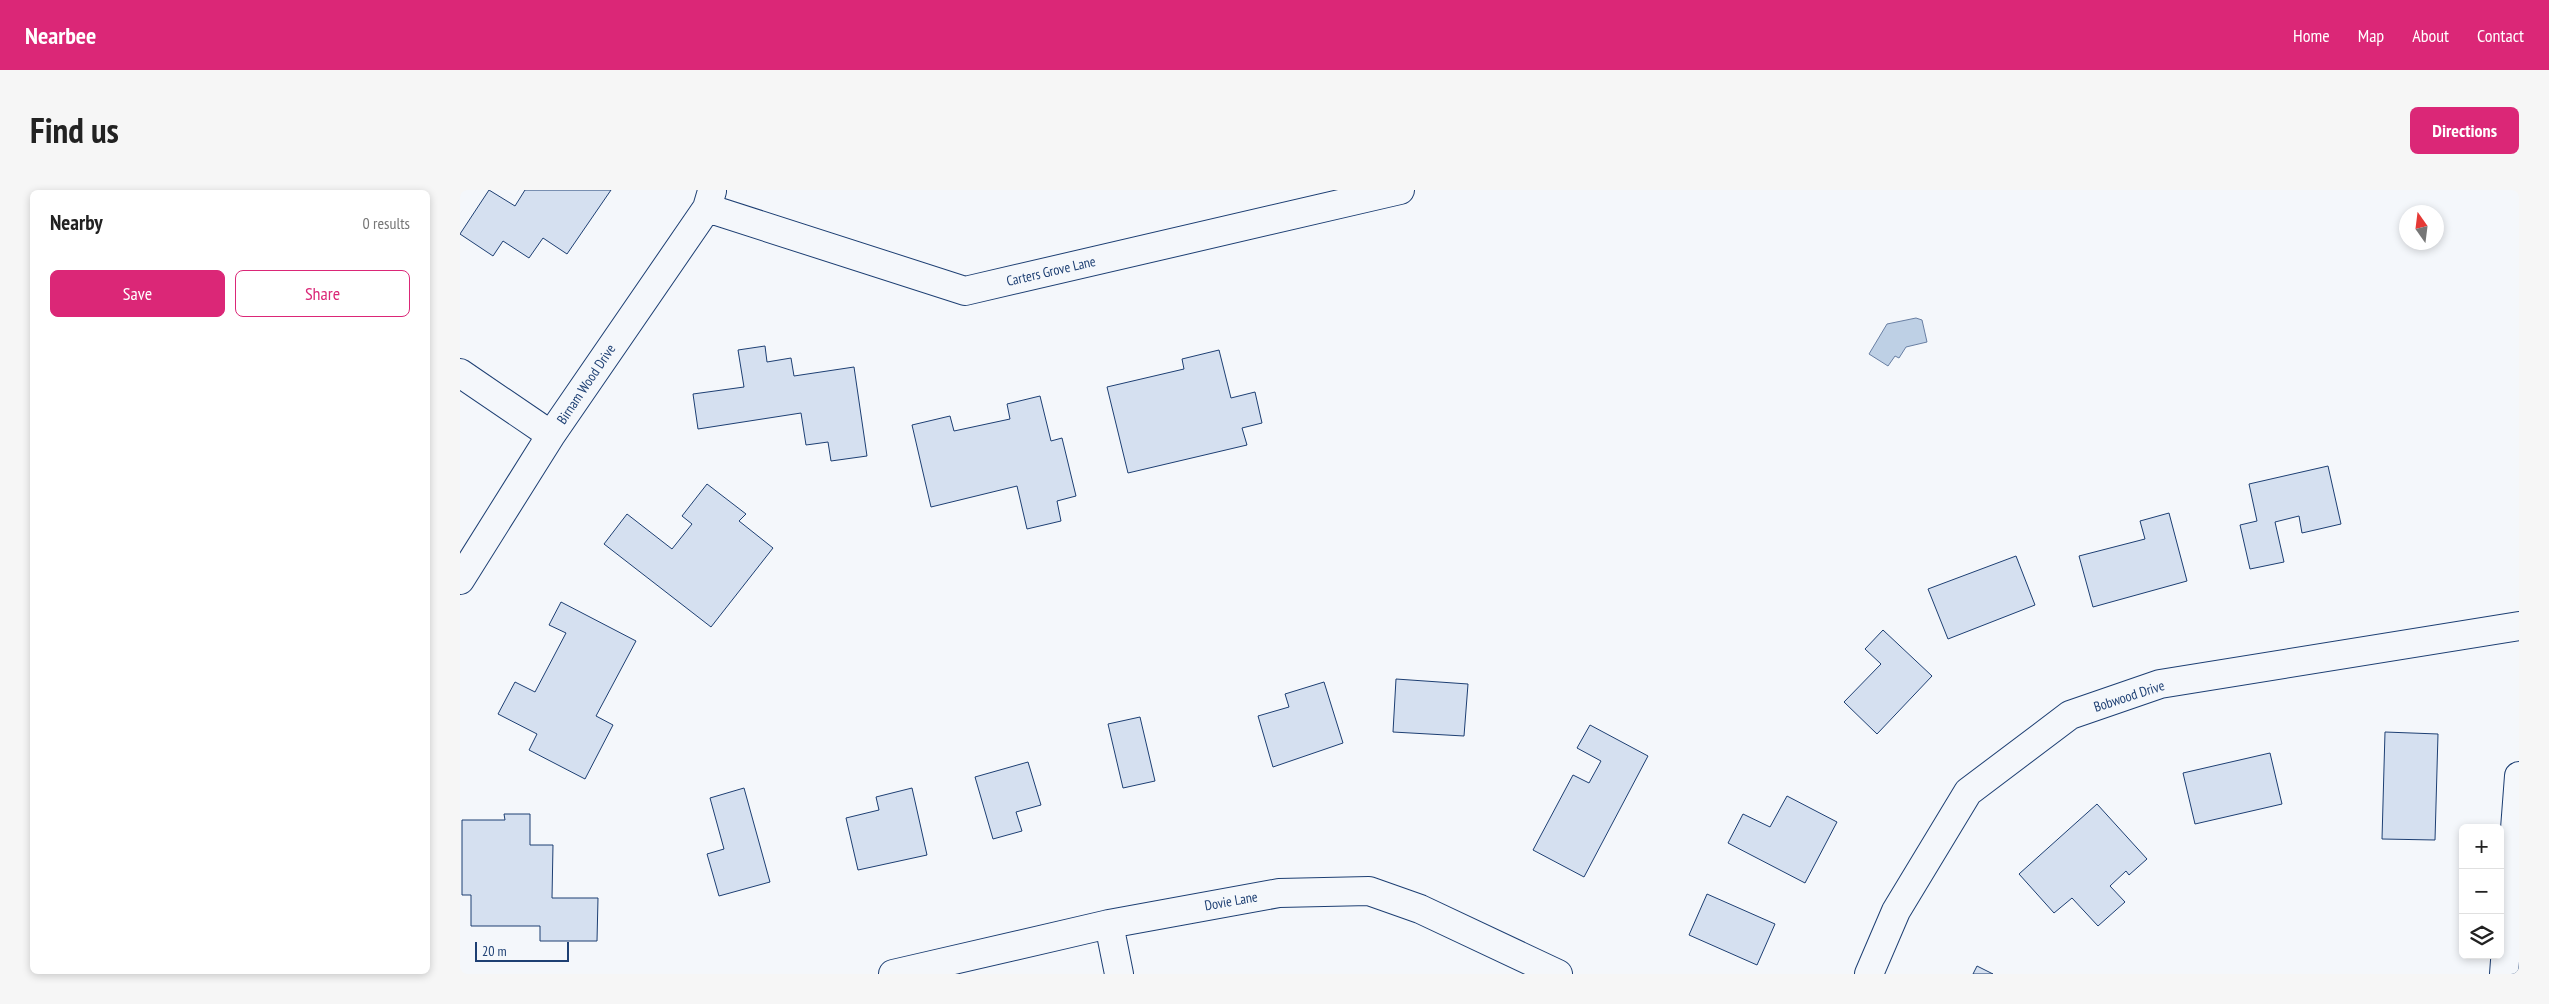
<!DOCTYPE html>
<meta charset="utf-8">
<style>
body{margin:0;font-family:"PT Sans Narrow",sans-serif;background:#f6f6f6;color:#222}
.controls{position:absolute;right:15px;bottom:15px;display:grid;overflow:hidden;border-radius:8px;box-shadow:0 2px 8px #0003}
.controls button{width:45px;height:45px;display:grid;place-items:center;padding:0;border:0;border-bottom:1px solid #e0e0e0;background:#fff;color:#222;font:25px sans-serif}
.compass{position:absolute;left:1939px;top:15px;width:45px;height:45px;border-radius:50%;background:#fff;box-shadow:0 2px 8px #0003;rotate:346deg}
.scale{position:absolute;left:15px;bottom:12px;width:94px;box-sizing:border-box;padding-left:5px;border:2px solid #1d3f73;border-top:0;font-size:14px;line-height:18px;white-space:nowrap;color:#1d3f73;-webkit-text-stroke:4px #f4f7fb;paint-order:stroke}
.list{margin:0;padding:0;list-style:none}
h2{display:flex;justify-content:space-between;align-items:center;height:65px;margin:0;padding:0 20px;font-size:21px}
h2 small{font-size:16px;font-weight:400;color:#767676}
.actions{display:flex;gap:10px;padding:15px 20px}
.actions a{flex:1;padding:11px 0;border:1px solid #db2777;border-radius:8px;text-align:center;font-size:18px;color:#db2777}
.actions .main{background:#db2777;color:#fff}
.icon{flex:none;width:28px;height:28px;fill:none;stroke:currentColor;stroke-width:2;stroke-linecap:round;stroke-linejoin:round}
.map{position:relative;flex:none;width:2059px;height:784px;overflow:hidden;border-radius:8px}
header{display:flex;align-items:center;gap:30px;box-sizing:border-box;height:70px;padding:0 25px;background:#db2777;color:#fff}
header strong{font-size:24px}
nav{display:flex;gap:28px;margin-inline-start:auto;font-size:18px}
.intro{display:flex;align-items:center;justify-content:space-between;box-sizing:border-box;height:120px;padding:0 30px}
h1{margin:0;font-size:35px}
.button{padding:12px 22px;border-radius:8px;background:#db2777;color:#fff;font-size:18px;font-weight:700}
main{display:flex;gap:30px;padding:0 30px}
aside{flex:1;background:#fff;border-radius:8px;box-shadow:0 2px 8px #0003}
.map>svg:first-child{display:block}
</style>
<header>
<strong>Nearbee</strong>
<nav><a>Home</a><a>Map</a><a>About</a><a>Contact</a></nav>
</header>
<div class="intro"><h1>Find us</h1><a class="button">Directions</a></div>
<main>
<aside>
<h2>Nearby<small>0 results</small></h2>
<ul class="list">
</ul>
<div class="actions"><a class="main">Save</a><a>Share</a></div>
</aside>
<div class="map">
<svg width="2059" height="784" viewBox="0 0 2059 784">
<rect width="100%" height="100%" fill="#f4f7fb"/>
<path fill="#bed0e5" stroke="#687fa3" d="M1456,128L1462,130L1467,152L1446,157L1439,168L1435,166L1428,176L1409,164L1427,134Z"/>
<path fill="#d5e0f0" stroke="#1d3f73" d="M29,0L55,16L65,0H151L107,64L83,48L69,68L43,51L33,66L0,44Z
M305,156L307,172L331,168L334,186L394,177L407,266L371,271L368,252L346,255L341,223L238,239L233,204L284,197L278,160Z
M759,160L771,208L795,202L802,233L782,238L787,255L668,283L647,197L724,179L722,169Z
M580,206L591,251L602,248L616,306L597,311L601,331L567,339L557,296L471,317L452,235L490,226L494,241L550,229L547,214Z
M1868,276L1881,334L1842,343L1839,326L1815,332L1824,372L1790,379L1780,335L1797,331L1789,294Z
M247,294L286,324L279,331L313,358L251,437L144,354L167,324L212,359L232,334L222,326Z
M1709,323L1727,391L1633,417L1619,366L1685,349L1680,331Z
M1556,366L1575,415L1488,449L1468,399Z
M101,412L176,451L136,526L153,535L125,589L69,560L77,544L38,524L55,492L75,502L106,443L89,435Z
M1423,440L1472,486L1417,544L1384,512L1421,474L1405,459Z
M936,489L1008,494L1004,546L933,542Z
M864,492L883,553L813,577L798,526L829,517L825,504Z
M680,527L695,591L663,598L648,534Z
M1130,535L1188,566L1124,687L1073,660L1113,585L1129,593L1141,571L1117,558Z
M1925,542L1978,544L1975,650L1922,649Z
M1810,563L1822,614L1735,634L1723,583Z
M568,572L581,615L556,622L562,641L533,649L515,587Z
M284,598L310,692L259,706L247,664L264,659L250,608Z
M452,598L467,665L398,680L386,628L419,620L416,607Z
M1327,606L1377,632L1345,693L1268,653L1283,624L1310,637Z
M1637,614L1687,669L1669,685L1666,681L1650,696L1665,712L1638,736L1612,708L1594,723L1559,684Z
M44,624H70V655H93L92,708H138L137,751H80V736H11V705H2V630H45Z
M1247,704L1315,734L1297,775L1229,745Z
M1517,776L1533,784H1513Z"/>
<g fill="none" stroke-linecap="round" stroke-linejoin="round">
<g stroke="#1d3f73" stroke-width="30">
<path id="minor" d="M247,18L505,101L940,0
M0,183L91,245
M0,390L91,245L247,18L252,1
M649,734L659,784
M433,784L649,734L819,703L909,701L960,719L1098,784
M1409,784L1436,721L1508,602L1610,525L1700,494L2059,436
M2044,784L2059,586"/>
</g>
<use href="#minor" stroke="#f4f7fb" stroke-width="28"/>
</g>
<g text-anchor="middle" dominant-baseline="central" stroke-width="4" stroke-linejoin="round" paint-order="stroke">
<g font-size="14" fill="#1d3f73" stroke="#f4f7fb">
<text transform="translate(591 81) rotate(-13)">Carters Grove Lane</text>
<text transform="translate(126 194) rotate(-56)">Birnam Wood Drive</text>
<text transform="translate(1669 506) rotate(-18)">Bobwood Drive</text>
<text transform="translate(771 711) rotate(-10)">Dovie Lane</text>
</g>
</g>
</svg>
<div class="controls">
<button>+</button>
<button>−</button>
<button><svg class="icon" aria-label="layers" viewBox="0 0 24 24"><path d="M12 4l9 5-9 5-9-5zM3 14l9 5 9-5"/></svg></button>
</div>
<svg class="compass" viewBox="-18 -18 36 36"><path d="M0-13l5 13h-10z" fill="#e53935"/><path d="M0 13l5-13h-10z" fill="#767676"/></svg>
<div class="scale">20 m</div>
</div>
</main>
